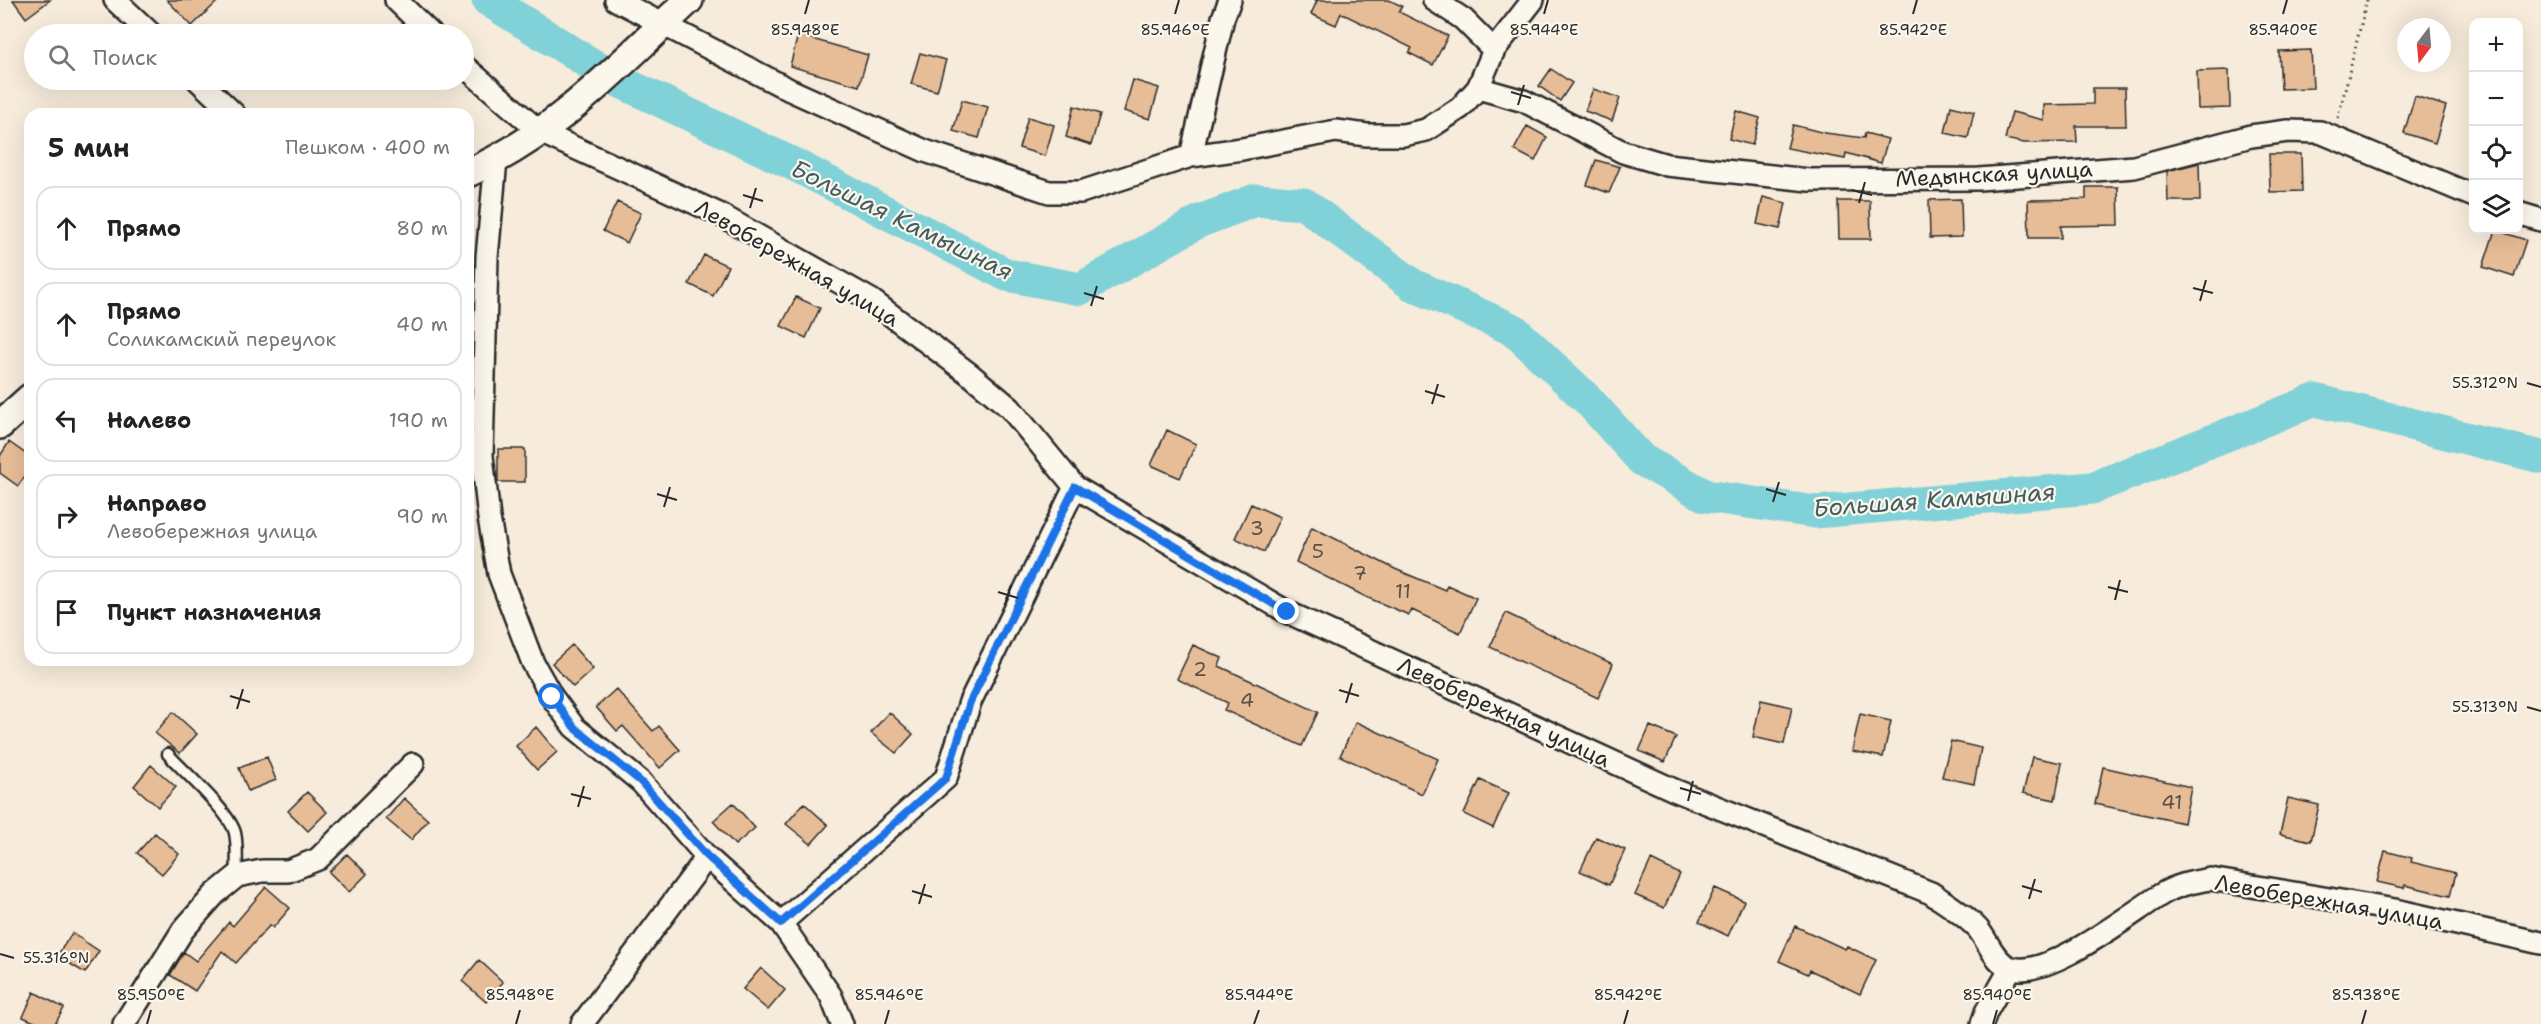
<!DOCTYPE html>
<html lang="ru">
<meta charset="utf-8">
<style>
body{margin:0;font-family:"Shantell Sans",sans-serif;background:#f6f6f6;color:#222}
.controls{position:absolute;right:18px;top:18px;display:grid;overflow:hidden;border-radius:12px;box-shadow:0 6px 24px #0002}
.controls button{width:54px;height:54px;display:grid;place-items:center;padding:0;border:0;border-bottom:2px solid #e0e0e0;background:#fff;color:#222;font:30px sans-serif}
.compass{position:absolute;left:2397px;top:18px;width:54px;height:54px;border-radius:50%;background:#fff;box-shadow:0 6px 24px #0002;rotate:196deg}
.stop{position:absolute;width:18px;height:18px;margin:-14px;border:4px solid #1a73e8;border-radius:50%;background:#fff}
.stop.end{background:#1a73e8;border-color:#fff;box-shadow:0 2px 6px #0008}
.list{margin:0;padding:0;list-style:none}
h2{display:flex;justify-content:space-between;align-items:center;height:78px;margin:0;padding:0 24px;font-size:26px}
h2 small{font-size:20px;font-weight:400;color:#767676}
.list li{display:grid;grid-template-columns:39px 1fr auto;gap:18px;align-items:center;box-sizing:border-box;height:84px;margin:0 12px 12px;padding:0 12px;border:2px solid #e0e0e0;border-radius:18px}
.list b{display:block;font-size:22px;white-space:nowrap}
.list p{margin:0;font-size:20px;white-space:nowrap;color:#767676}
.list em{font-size:20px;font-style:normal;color:#767676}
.icon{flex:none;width:33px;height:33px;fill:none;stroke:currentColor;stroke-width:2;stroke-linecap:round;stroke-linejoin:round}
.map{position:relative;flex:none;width:2541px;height:1024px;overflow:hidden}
.search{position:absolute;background:#fff;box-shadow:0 6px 24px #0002;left:24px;top:24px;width:450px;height:66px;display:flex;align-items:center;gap:15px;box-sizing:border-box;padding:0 21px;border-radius:33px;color:#767676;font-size:22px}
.panel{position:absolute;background:#fff;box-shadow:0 6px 24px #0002;left:24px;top:108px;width:450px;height:558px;border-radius:18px}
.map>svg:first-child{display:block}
</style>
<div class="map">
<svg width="2541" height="1024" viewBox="0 0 2541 1024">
<rect width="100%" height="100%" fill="#f7ebdb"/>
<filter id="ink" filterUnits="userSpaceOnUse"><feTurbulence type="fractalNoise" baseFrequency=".0167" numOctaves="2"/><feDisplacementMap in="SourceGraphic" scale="12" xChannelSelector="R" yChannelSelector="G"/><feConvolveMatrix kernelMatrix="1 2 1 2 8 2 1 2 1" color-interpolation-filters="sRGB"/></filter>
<g filter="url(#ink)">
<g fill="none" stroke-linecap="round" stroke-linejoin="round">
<path stroke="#81d2d8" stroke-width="33" d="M488,0L617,80L793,164L1007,275L1080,289L1200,221L1256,200L1304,204L1413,285L1514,330L1588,400L1642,460L1706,496L1815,512L2092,488L2315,400L2541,457"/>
</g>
<path fill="#e7bd97" stroke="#2b2b2b" stroke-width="1.5" d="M13,0H50L26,18Z
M167,0H219L192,26Z
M1314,0H1389L1402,6L1399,12L1448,36L1433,65L1409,53L1412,48L1341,13L1336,25L1311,14L1317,1Z
M798,35L868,55L859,86L790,66Z
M2311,50L2313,88L2281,89L2279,51Z
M920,53L946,60L937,91L911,84Z
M1551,69L1572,83L1560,101L1539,86Z
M2229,70L2230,108L2198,109L2197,71Z
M1133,80L1159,88L1150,119L1124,111Z
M2093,88H2125L2126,126H2076L2077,142L2024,143L2005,139L2012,112L2044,120V105L2093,104Z
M1593,89L1620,98L1612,121L1585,111Z
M2415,96L2446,106L2435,143L2404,133Z
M962,100L988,107L979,138L953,131Z
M1074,106L1100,114L1091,145L1066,137Z
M1951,106L1974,112L1968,138L1945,133Z
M1736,111L1760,118L1752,145L1729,139Z
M1028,117L1054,125L1045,156L1019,148Z
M1793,125L1825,133L1864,138L1865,133L1888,139L1881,163L1846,153L1845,159L1787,148Z
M1527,126L1547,137L1535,161L1514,150Z
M2269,154H2301L2302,191L2270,192Z
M1596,160L1620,167L1609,193L1587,185Z
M2199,163L2200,201H2168L2167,171Z
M2086,187H2118L2119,225L2061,226V238H2029L2028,200L2086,199Z
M1763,197L1786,203L1780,229L1757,224Z
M1961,199L1962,237L1930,238L1929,200Z
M1838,201H1870L1871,239H1839Z
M617,202L641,213L627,243L603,231Z
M2495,230L2526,240L2514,277L2483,267Z
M704,255L728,266L713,296L689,284Z
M796,297L820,308L806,338L781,326Z
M1167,430L1196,444L1180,478L1151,465Z
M9,442L30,457V469L18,486L0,473V456Z
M498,449H525V482H498Z
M1251,504L1280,517L1264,552L1235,538Z
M1312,527L1395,569L1445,590L1447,585L1476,598L1460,633L1412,610L1409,615L1366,597L1296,562Z
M1506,613L1613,664L1598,698L1490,647Z
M572,645L593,669L573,687L552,663Z
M1193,645L1222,658L1219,666L1318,712L1302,746L1224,710L1228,703L1177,679Z
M616,689L653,731L659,726L680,750L660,768L623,726L617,731L596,707Z
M1761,700L1792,707L1784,744L1753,737Z
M173,712L197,734L180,753L155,733Z
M889,712L913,734L896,753L871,733Z
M1860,714L1891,721L1883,757L1852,751Z
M1356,722L1438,759L1422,794L1340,756Z
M1650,726L1676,737L1665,762L1639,751Z
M536,727L557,752L537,770L516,746Z
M1951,741L1981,748L1974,784L1942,777Z
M267,757L276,780L248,791L239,768Z
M2032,757L2062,763L2055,800L2023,793Z
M151,765L176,787L158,807L134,786Z
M2103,767L2191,787L2184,823L2095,804Z
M1480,780L1509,793L1493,828L1464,814Z
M307,792L327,812L308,831L288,811Z
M404,798L428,820L411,840L386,819Z
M2288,798L2319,805L2311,841L2280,834Z
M733,803L755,828L735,845L713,821Z
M804,803L828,825L811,844L786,824Z
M155,833L179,854L162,874L137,853Z
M1596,837L1625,850L1609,885L1580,871Z
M2385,851L2412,858L2411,862L2456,873L2450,896L2405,885L2404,888L2377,882Z
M347,854L367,874L349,892L329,872Z
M1651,860L1680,874L1664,908L1635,895Z
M266,887L290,908L273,928L270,925L236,963L222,951L195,991L170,975L184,952L196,961L229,922L233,926Z
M1715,888L1744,901L1728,936L1699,922Z
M1795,926L1845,949L1847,946L1876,960L1860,994L1810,970L1808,974L1779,961Z
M72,933L99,951L85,973L57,956Z
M479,960L503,982L486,1002L462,981Z
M761,968L785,990L768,1010L743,989Z
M34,992L64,1008L55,1024H39L23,1017Z"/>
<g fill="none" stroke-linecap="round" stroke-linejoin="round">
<g stroke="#2b2b2b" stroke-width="15">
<path id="service" d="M168,754C184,772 230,812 235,833C238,846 236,862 237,876"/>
</g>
<g stroke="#2b2b2b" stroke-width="26">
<path id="minor" d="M115,0L151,34
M396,0L431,34
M616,0L790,90L925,151L1049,192H1081L1191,156L1242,149L1336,131L1367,135H1403L1426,130L1460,108L1478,88L1494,50L1533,0
M1434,0L1463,19L1494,50
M464,66L540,132L719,214L871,300L972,376L1010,408L1075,487L1287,612L1674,790L1931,893C1947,904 1964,914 1978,929C1988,941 1994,961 2009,967C2045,982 2131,913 2162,894C2177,885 2193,882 2210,879L2395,910L2541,943
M198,80L234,114
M1478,88L1524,101L1623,152L1667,165L1809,180L1979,179L2134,167L2251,136L2288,131L2320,132L2474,196
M1191,156L1223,18L1230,0
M496,160L487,257L482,456L489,518L499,574L533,663L552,697L574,727L641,782L707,857L781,923L831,996L842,1024
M2518,213L2541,220
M781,923L946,778L970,702L1075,487
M124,1024L183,930L215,894L237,876L262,871H288L318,859L413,764
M582,1024L707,857
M1982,1024L1986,1012L2011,968"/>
</g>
<g stroke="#2b2b2b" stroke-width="32">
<path id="tertiary" d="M468,173C555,135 620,64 689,0
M0,425L30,398"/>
</g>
<path stroke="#2b2b2b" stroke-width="3" stroke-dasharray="1.5 4.5" stroke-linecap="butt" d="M2338,118L2367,0"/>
<use href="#service" stroke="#fbf7ec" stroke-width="10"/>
<use href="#minor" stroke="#fbf7ec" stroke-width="21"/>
<use href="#tertiary" stroke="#fbf7ec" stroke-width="27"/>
</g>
</g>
<g fill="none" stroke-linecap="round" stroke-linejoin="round" filter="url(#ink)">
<path stroke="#1a73e8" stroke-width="8" d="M552,697L574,727L641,782L707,856L781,923L946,778L970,702L1075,487L1287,612"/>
</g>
<path fill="none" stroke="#2b2b2b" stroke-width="2" d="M805,14L809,0M1175,14L1179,0M1544,14L1548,0M1913,14L1917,0M2283,14L2287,0M1511,92L1531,98M1518,105L1524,85M1852,190L1872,195M743,195L763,201M1859,203L1865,182M750,208L756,188M2193,288L2213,293M1084,293L1104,299M2200,301L2206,280M1091,306L1097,286M2527,383L2541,387M1425,391L1445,397M1432,404L1438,384M1766,489L1786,495M657,494L677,500M1773,502L1779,482M664,507L670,487M2108,587L2128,592M998,592L1018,598M2115,600L2120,580M1005,605L1011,585M1339,690L1359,696M230,696L250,702M1346,703L1352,683M2527,707L2541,711M237,709L243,689M1680,788L1701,794M571,794L591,799M1688,801L1693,781M578,807L584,786M2022,886L2042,892M912,891L932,897M2029,899L2035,879M919,904L925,884M0,954L14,958M147,1024L151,1010M516,1024L520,1010M885,1024L889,1010M1254,1024L1259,1010M1624,1024L1628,1010M1993,1024L1997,1010M2362,1024L2366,1010"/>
<g text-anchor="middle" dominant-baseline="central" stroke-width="4.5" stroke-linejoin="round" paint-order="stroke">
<g font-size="20" fill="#5a5046">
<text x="1257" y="528">3</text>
<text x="1318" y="551">5</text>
<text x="1360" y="573">7</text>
<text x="1403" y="591">11</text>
<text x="1200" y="669">2</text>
<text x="1247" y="700">4</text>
<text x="2172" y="802">41</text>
</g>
<g font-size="22" fill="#2b2b2b" stroke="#fbf7ec">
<text transform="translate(1994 174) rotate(-3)">Медынская улица</text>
<text transform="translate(797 263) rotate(30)">Левобережная улица</text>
<text transform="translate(1504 712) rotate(25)">Левобережная улица</text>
<text transform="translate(2329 902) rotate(10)">Левобережная улица</text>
</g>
<g font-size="24" font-style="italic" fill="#455d5f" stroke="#fbf7ec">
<text transform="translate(902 220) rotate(26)">Большая Камышная</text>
<text transform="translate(1934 500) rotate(-4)">Большая Камышная</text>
</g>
</g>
<g font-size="15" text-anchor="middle" fill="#2b2b2b" stroke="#fbf7ec" stroke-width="4.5" stroke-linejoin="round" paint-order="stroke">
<text x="805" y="35">85.948°E</text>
<text x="1175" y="35">85.946°E</text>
<text x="1544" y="35">85.944°E</text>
<text x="1913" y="35">85.942°E</text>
<text x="2283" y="35">85.940°E</text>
<text x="2485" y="388">55.312°N</text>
<text x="2485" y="712">55.313°N</text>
<text x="56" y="963">55.316°N</text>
<text x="151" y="1000">85.950°E</text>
<text x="520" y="1000">85.948°E</text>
<text x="889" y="1000">85.946°E</text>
<text x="1259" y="1000">85.944°E</text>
<text x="1628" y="1000">85.942°E</text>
<text x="1997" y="1000">85.940°E</text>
<text x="2366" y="1000">85.938°E</text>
</g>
</svg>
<div class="controls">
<button>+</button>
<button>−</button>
<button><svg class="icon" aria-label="locate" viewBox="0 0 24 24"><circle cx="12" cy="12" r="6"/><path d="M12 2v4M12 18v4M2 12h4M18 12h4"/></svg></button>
<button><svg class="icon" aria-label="layers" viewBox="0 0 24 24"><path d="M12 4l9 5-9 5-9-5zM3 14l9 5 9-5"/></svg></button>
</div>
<svg class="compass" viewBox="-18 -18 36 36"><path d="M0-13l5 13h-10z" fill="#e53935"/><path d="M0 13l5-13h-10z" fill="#767676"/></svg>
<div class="stop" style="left:552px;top:697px"></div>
<div class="stop end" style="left:1287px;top:612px"></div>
<div class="search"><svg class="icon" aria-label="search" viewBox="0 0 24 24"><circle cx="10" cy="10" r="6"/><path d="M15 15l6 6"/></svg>Поиск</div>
<section class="panel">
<h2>5 мин<small>Пешком · 400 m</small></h2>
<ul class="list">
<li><svg class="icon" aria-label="ahead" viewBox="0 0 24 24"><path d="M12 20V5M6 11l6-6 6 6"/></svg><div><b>Прямо</b></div><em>80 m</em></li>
<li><svg class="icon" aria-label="ahead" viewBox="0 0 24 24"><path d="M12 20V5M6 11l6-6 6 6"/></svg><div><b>Прямо</b><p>Соликамский переулок</p></div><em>40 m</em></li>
<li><svg class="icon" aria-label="left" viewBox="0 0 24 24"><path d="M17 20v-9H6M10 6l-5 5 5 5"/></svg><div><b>Налево</b></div><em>190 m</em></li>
<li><svg class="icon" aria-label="right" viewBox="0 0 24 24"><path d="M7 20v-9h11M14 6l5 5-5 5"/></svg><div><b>Направо</b><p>Левобережная улица</p></div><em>90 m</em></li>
<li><svg class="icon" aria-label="arrive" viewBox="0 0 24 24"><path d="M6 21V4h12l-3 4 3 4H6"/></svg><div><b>Пункт назначения</b></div></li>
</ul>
</section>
</div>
